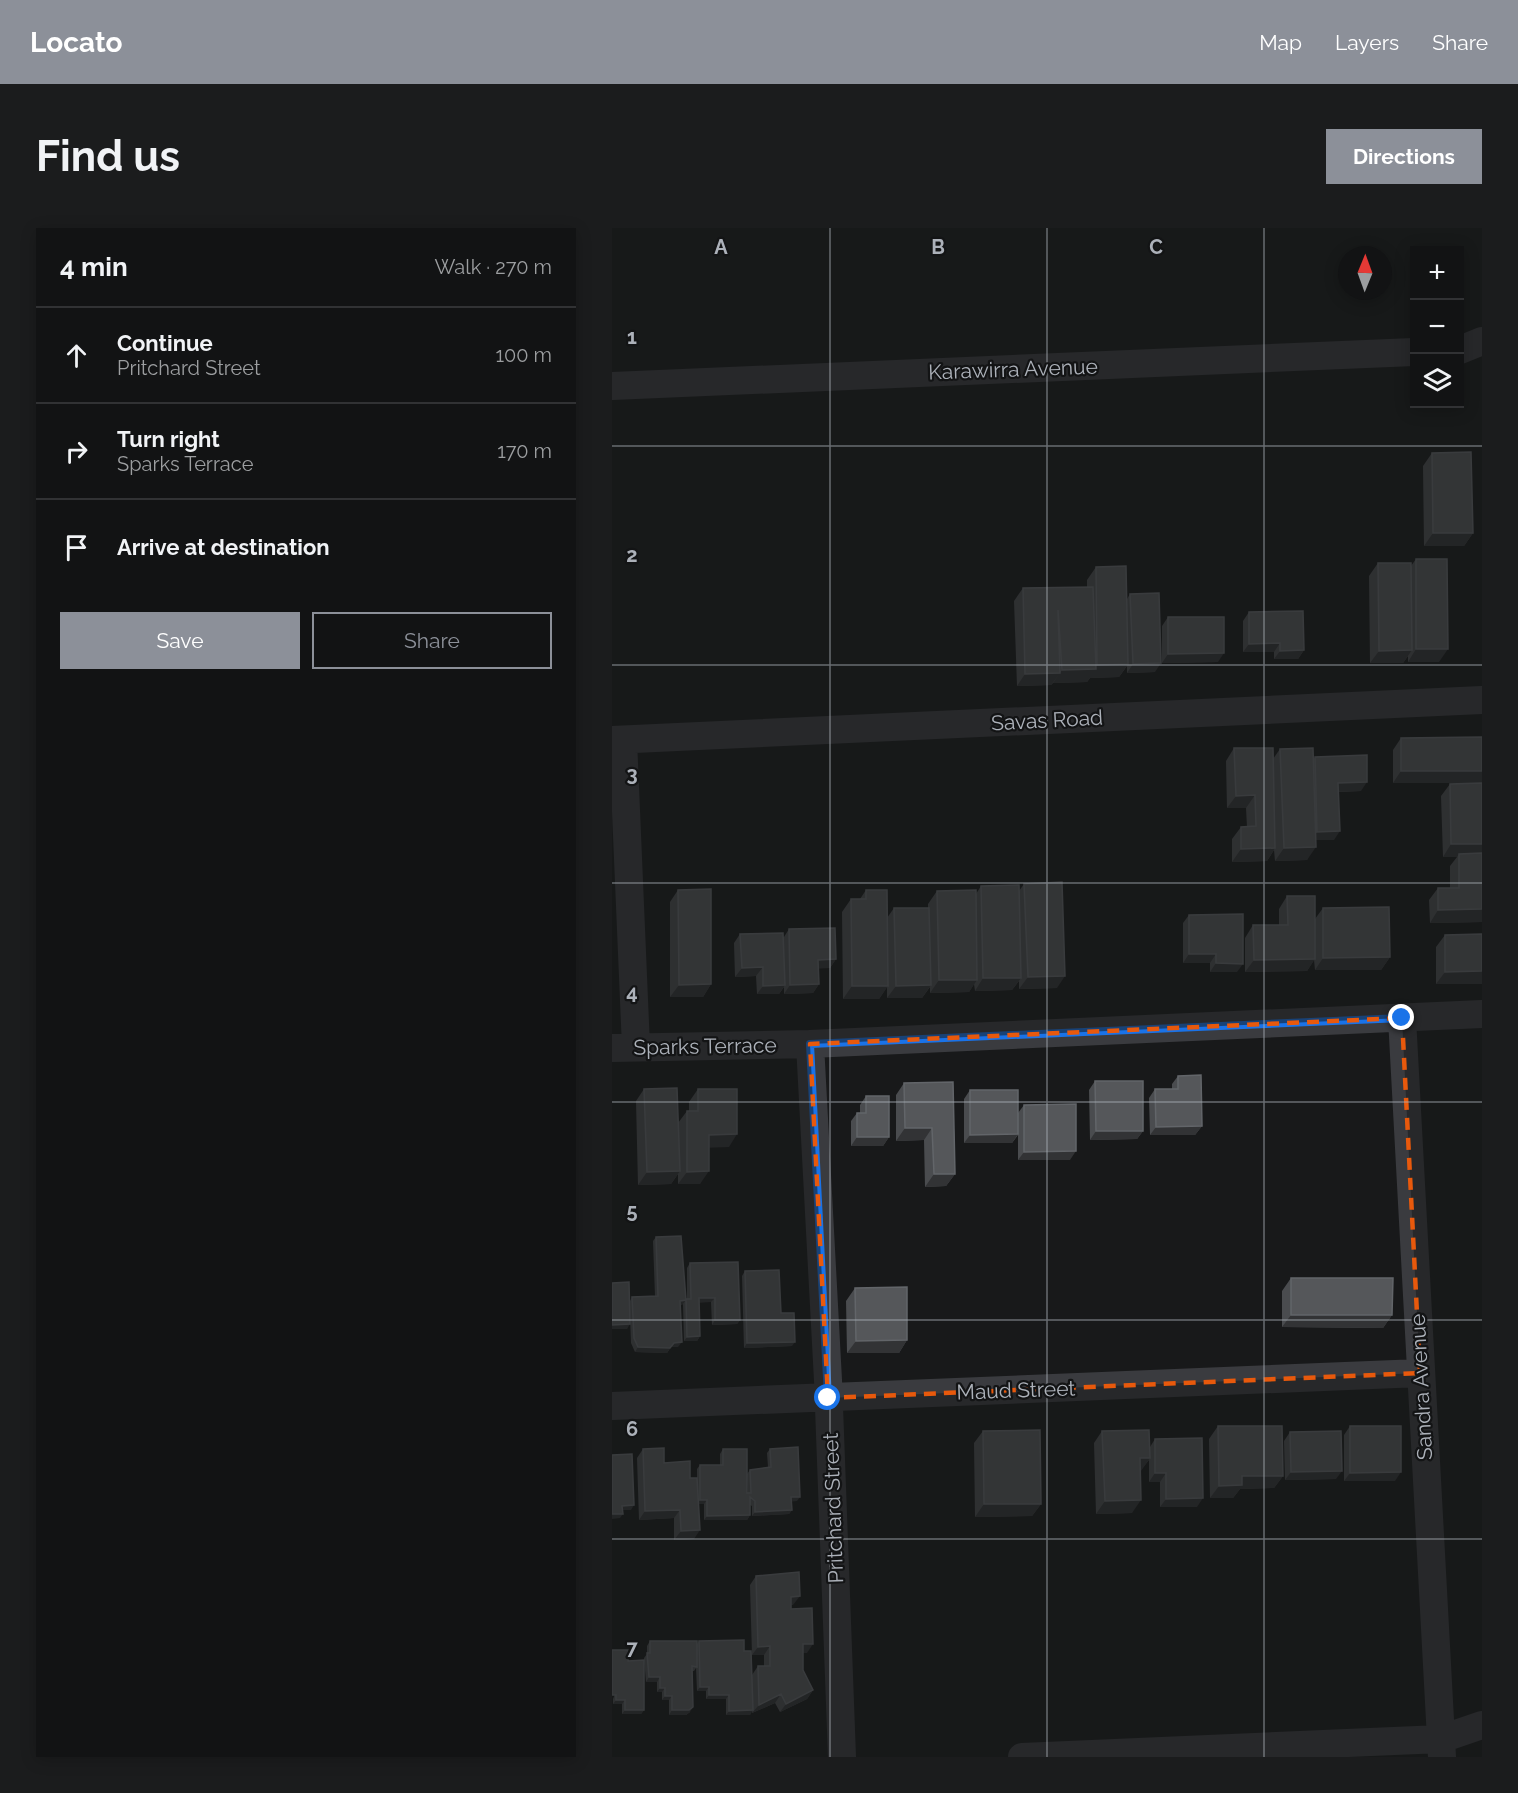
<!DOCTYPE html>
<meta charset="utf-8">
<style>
body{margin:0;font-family:Raleway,sans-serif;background:#1b1c1d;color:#f1f3f6}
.controls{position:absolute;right:18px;top:18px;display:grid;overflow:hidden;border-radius:0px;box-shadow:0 3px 15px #0003}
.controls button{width:54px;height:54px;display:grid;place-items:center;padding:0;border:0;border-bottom:2px solid #313234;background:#121314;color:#f1f3f6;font:30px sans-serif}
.compass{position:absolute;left:726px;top:18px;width:54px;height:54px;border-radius:50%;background:#121314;box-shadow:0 3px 15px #0003;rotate:1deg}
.stop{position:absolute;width:18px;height:18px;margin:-14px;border:4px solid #1a73e8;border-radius:50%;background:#fff}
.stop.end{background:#1a73e8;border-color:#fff;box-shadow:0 2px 6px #0008}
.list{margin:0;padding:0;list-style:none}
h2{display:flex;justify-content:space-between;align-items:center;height:78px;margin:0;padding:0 24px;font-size:26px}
h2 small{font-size:20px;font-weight:400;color:#9c9ea0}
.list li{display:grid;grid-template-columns:39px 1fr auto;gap:18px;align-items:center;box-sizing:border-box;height:96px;padding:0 24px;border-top:2px solid #313234}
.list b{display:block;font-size:22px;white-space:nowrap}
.list p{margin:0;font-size:20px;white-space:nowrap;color:#9c9ea0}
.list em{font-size:20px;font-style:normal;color:#9c9ea0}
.actions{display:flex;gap:12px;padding:18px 24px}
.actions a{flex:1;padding:14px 0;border:2px solid #8c9099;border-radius:0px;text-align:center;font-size:21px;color:#8c9099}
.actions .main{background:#8c9099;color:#fff}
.icon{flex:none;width:33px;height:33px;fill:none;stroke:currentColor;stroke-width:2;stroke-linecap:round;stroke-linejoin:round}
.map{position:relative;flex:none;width:870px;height:1529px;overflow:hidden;border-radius:0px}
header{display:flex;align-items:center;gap:36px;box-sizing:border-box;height:84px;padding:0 30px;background:#8c9099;color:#fff}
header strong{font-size:28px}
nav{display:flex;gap:33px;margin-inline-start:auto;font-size:21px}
.intro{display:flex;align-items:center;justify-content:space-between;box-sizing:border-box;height:144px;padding:0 36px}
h1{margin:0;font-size:42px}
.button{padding:15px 27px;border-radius:0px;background:#8c9099;color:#fff;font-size:21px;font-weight:700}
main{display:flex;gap:36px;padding:0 36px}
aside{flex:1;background:#121314;border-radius:0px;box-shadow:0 3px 15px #0003}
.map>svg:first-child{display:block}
</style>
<header>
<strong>Locato</strong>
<nav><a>Map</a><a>Layers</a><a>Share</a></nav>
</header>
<div class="intro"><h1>Find us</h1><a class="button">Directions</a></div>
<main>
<aside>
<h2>4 min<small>Walk · 270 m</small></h2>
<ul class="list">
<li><svg class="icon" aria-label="ahead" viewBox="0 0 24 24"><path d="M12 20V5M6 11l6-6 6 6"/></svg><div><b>Continue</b><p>Pritchard Street</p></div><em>100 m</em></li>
<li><svg class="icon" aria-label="right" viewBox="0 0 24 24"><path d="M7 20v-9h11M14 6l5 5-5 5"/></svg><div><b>Turn right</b><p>Sparks Terrace</p></div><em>170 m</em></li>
<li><svg class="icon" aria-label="arrive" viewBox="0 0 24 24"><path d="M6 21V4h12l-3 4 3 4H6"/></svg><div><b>Arrive at destination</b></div></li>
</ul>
<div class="actions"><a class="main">Save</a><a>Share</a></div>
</aside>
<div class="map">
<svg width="870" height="1529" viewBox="0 0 870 1529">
<rect width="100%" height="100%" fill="#18191a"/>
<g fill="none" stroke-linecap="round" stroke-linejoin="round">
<path stroke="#3a3b3f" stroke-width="28" d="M848,122L870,113
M0,158L802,124
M0,512L870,472
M11,512L24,819
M790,790L830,1529
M198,816L216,1152L230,1529
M0,820L198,816L870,786
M0,1178L808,1145
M410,1529L829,1511L870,1497"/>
</g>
<path fill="#4a4c4f" d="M820,225L861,305L852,318H812L811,238Z
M804,331L827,434H796V428L791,435H758L757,348L766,335L799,338Z
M484,339L515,371L518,366L543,444L515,445V438L507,449L478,450L475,454L441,455L439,457L405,458L402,373L411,360L475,359V352Z
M637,384L692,422L686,431H662V424H631V393Z
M556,389L606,434L550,435V398Z
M870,509V694L818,695L817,672L826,660H838V638L845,629H831L829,568L838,556L870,555H781V522L789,510Z
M622,520L661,531L668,521L701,532L703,529L749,563L727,564L722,612H704L695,632L663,633L662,622L655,633L620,634V611L629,599H635L634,580H615L614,533Z
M412,656L445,760L407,761V753L400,762L363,763L362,756L357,764L318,765V759L310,770H275V759L267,771H231L230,684L239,671H248L254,662L275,690L282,680H316V676L325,663L364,666L369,658L407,663Z
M66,662L99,756L91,769H58V674Z
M675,668L703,691L711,680L778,729L769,742H703L702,732L695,743L633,744V710L641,697H667V681Z
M577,687L625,744H598V735H571V695Z
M177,701L224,731L218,740H206L207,756L201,765L172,766V759L167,766H145L144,748L123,749L122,715L128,706L172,709Z
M870,706V756H824V719L833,707Z
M566,848L590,898L583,907H538L537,870L543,861H560V856Z
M483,853L531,903L525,911L478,912L477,862Z
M341,854L343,946L334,958L313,959L312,912L284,913V867L292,855Z
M32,861L66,895L75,883H77V874L86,861L117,919H97L88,956H66V946L59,956L26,957L24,873Z
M358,862L406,885L412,877L458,932H406V907L400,915H352V871Z
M254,868L277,909L271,918H239V893L245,885H248V877Z
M44,1009L74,1072L75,1071V1040L78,1035L128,1092L125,1096L100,1097L99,1074H87L88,1108L85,1113H72L71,1076L68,1077L66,1119H59L55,1125L23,1124L19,1115L18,1087L15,1101H0V1055L18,1073L20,1069L43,1068L41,1013Z
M133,1043L169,1085L180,1118L132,1120L130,1048Z
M679,1050L780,1087L771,1100L670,1099V1063Z
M243,1060L295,1112L287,1125H235L234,1073Z
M606,1198L671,1248L662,1260L628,1261L621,1270H598L597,1211Z
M738,1198L783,1253H732V1207Z
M371,1203L429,1276L420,1288L363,1289L362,1215Z
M490,1203L538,1219L543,1211L585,1279H548V1254H537V1232L528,1243L520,1285L484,1286L482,1215Z
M678,1204L724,1251L673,1252L672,1213Z
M31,1221L78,1250H85V1241L88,1237H108V1226L111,1221L135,1265H136L135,1246L138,1242L156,1239L155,1225L158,1221L185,1273H179L180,1282L177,1286L140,1288V1278L138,1277V1287L135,1292H92V1276H86L82,1311L62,1312V1290L27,1292L25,1230Z
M144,1348L181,1377H179V1381L195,1425H191V1442L201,1462L195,1471L168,1484L163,1475L140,1485V1482L138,1487H114V1471H94V1463H85L84,1440L82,1443H80L78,1484L74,1487H57V1472H50V1464H45V1454H34L32,1430L35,1426V1418L38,1413L85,1416L87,1413L132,1423L140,1447L146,1438H152V1427H140L138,1357Z
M16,1433L32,1482L29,1486H10V1476H1V1471Z"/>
<path fill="#323335" d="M821,305H861L852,318H812Z
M668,415L662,424H631L637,416Z
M804,421H836L827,434H796Z
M692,422L686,431H662L668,423Z
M800,422L791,435H758L767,423Z
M612,425L606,434L550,435L556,426Z
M549,435L543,444L515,445L521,436Z
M516,436L507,449L478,450L475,454L441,455L450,442L482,441L485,437Z
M448,445L439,457L405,458L413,446Z
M789,543H870V555H781Z
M755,554L749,563L720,564L726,555Z
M643,567L634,580H615L624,568Z
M728,603L722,612H699L705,604Z
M839,616H870V628L847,626L845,629H831Z
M704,619L695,632L663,633L672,620Z
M663,620L655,633L620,634L629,621Z
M870,681V694L818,695L826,682Z
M577,726H604L598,735H571Z
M778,729L769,742H703L711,730Z
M224,731L218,740L200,741L206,732Z
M703,731L695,743L633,744L642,732Z
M604,735L631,736L625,744H598Z
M151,739L144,748L123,749L130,740Z
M870,743V756H824L833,744Z
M453,748L445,760L407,761L416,749Z
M371,750H409L400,762L363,763Z
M327,752H365L357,764L318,765Z
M99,756L91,769H58L67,757Z
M207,756L201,765L172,766L178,757Z
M173,757L167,766H145L151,758Z
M319,757L310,770H275L284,758Z
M240,758H276L267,771H231Z
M590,898L583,907H538L544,899Z
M293,900H320L312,912L284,913Z
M484,903H531L525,911L478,912Z
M125,906L117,919L88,920L97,907Z
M406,906L400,915H352L358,907Z
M245,909H277L271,918H239Z
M464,923L458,932H406L412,924Z
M68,943L59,956L26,957L35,944Z
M97,943L88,956H66L75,944Z
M322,946H343L334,958L313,959Z
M87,1070H103L99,1074L84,1075Z
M74,1072L70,1077H65L68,1073Z
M679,1087H780L771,1100L670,1099Z
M103,1092H128L125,1096L100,1097Z
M18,1096L15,1101H0V1097Z
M88,1108L85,1113H72L75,1109Z
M295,1112L287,1125H235L244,1113Z
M70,1114L66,1119H59L62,1115Z
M183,1114L180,1118L132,1120L135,1115Z
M26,1119L58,1120L55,1125L23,1124Z
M528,1230H538L529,1243H519Z
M730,1243L724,1251L673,1252L679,1244Z
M789,1244L783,1253H732L738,1245Z
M543,1245H554L548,1254H537Z
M630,1248H671L662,1260L628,1261L621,1270H598L607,1258Z
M179,1269H188L185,1273L176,1274Z
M591,1270L585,1279H548L554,1271Z
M88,1272H95L92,1276H85Z
M529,1272L520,1285L484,1286L493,1273Z
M372,1276H429L420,1288L363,1289Z
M22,1277L19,1282H7L10,1278Z
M68,1282L62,1290L27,1292L33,1283Z
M180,1282L177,1286L140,1288L143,1284Z
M0,1286H11L8,1290L0,1291Z
M138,1287L135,1292H92L95,1288Z
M88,1302L82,1311L62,1312L69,1303Z
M188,1368L181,1377H173L179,1369Z
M191,1416H201L195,1425H185Z
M158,1418L152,1427H140L146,1419Z
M37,1449H48L45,1454H34Z
M88,1459H97L94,1463H85Z
M48,1460H53L50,1464H45Z
M201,1462L195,1471L168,1484L174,1476Z
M169,1466L163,1475L140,1485L147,1477Z
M97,1467H117L114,1471H94Z
M53,1468H60L57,1472H50Z
M4,1472H13L10,1476H1Z
M81,1479L78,1484L74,1487H57L60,1482Z
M13,1482H32L29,1486H10Z
M141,1482L138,1487H114L117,1483Z"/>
<path fill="#55575a" stroke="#626569" stroke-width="1.5" d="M859,224L861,305H821L820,225Z
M804,331H835L836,421H804Z
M766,335H799L800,422L767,423Z
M514,338L516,436L485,437L484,339Z
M481,359L484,441L450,442L446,382L448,445L413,446L411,360Z
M547,365L549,435L521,436L518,366Z
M691,383L692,422L668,423V415L637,416V384Z
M556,389H612V425L556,426Z
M870,509V543H789V510Z
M622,520H661L663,620L629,621V599L644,598L643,567L624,568Z
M701,520L704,619L672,620L668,521Z
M755,527V554L726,555L728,603L705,604L703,529Z
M870,555V616H839L838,556Z
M870,625V681L826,682V660H847V626Z
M450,654L453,748L416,749L412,656Z
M407,657L409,750H371L369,658Z
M99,661V756L67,757L66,662Z
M254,662H275L276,758H240L239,671H254Z
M364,662L365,752H327L325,663Z
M675,668H703V731L642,732L641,697H676Z
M777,679L778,729L711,730V680Z
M282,680H317L319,757L284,758Z
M631,686V736L604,735V726H577V687Z
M223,700L224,731L206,732L207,756L178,757L177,701Z
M171,705L173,757L151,758V739L130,740L128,706Z
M870,706V743L833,744V707Z
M589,847L590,898L544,899L543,861H566V848Z
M483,853H531V903H484Z
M341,854L343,946H322L320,900H293L292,855Z
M65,860L68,943L35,944L32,861Z
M86,861H125V906L97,907V943L75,944V883H86Z
M358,862H406V906L358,907Z
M254,868H277V909H245V885H254Z
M464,876V923L412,924V877Z
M69,1008L74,1072L68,1073L70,1114L62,1115L58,1120L26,1119L22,1110L20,1069L46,1068L44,1009Z
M126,1034L128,1092H103V1070H87L88,1108L75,1109L74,1071H79L78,1035Z
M167,1042L169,1085H182L183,1114L135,1115L133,1043Z
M679,1050H781L780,1087H679Z
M17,1054L18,1096L0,1097V1055Z
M295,1059V1112L244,1113L243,1060Z
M606,1198H670L671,1248H630V1257L607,1258Z
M738,1198H789V1244L738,1245Z
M428,1202L429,1276H372L371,1203Z
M537,1202L538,1230H528L529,1272L493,1273L490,1203Z
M729,1203L730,1243L679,1244L678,1204Z
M590,1210L591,1270L554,1271V1245H543V1211Z
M186,1219L188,1269H179L180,1282L143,1284V1273L138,1269V1287L95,1288V1272H88V1237H111V1221H135V1265H139L138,1242L159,1239L158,1221Z
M52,1220V1235L78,1233V1250H85L88,1302L69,1303L68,1282L33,1283L31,1221Z
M20,1226L22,1277L10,1278L11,1286H0V1227Z
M187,1344L188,1368L179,1369V1381L200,1380L201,1416H191V1442L201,1462L174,1476L169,1466L147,1477L146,1438H158V1418L146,1419L144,1348Z
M132,1412V1423H139L141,1482L117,1483V1467H97V1459H88L87,1413Z
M38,1413H85V1439L80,1438L81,1479L77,1482H60V1468H53V1460H48V1449H37L35,1425H38Z
M0,1422H16V1433L32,1432V1482H13V1472H4V1467H0Z"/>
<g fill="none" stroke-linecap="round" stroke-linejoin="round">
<path stroke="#1a73e8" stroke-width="8" d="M216,1170L198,816L790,790"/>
</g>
<path d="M0 0H870V1529H0ZM790,790L808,1145L216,1170L198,816Z" fill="#18191a" fill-opacity=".55" fill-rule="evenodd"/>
<path fill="none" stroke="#e8590c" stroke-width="4.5" stroke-dasharray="12 8" stroke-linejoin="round" d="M790,790L808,1145L216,1170L198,816Z"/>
<path fill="none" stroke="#acb1b9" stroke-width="1.5" stroke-opacity="0.55" d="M218,0V1529M435,0V1529M652,0V1529M0,218H870M0,437H870M0,655H870M0,874H870M0,1092H870M0,1311H870"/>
<g text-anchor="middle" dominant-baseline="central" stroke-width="4.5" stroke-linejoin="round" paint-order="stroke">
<g font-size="21" fill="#acb1b9" stroke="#131415">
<text transform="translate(401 141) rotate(-2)">Karawirra Avenue</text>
<text transform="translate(435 492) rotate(-3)">Savas Road</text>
<text transform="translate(93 818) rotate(-1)">Sparks Terrace</text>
<text transform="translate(809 1159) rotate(-93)">Sandra Avenue</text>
<text transform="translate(404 1162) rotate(-2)">Maud Street</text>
<text transform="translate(221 1280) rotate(-92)">Pritchard Street</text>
</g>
</g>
<g font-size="20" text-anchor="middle" font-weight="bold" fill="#acb1b9" stroke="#131415" stroke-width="4.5" stroke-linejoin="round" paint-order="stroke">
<text x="109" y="26">A</text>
<text x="326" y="26">B</text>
<text x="544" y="26">C</text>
<text x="20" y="116">1</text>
<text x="20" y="334">2</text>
<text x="20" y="553">3</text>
<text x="20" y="771">4</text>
<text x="20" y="990">5</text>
<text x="20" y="1208">6</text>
<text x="20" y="1427">7</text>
</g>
</svg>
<div class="controls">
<button>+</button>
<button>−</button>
<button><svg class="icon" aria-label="layers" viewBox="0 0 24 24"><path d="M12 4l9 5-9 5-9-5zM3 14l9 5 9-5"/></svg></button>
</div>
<svg class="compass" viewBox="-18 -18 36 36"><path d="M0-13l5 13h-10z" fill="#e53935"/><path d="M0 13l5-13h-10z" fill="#9c9ea0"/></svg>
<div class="stop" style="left:216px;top:1170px"></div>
<div class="stop end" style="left:790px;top:790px"></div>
</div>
</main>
